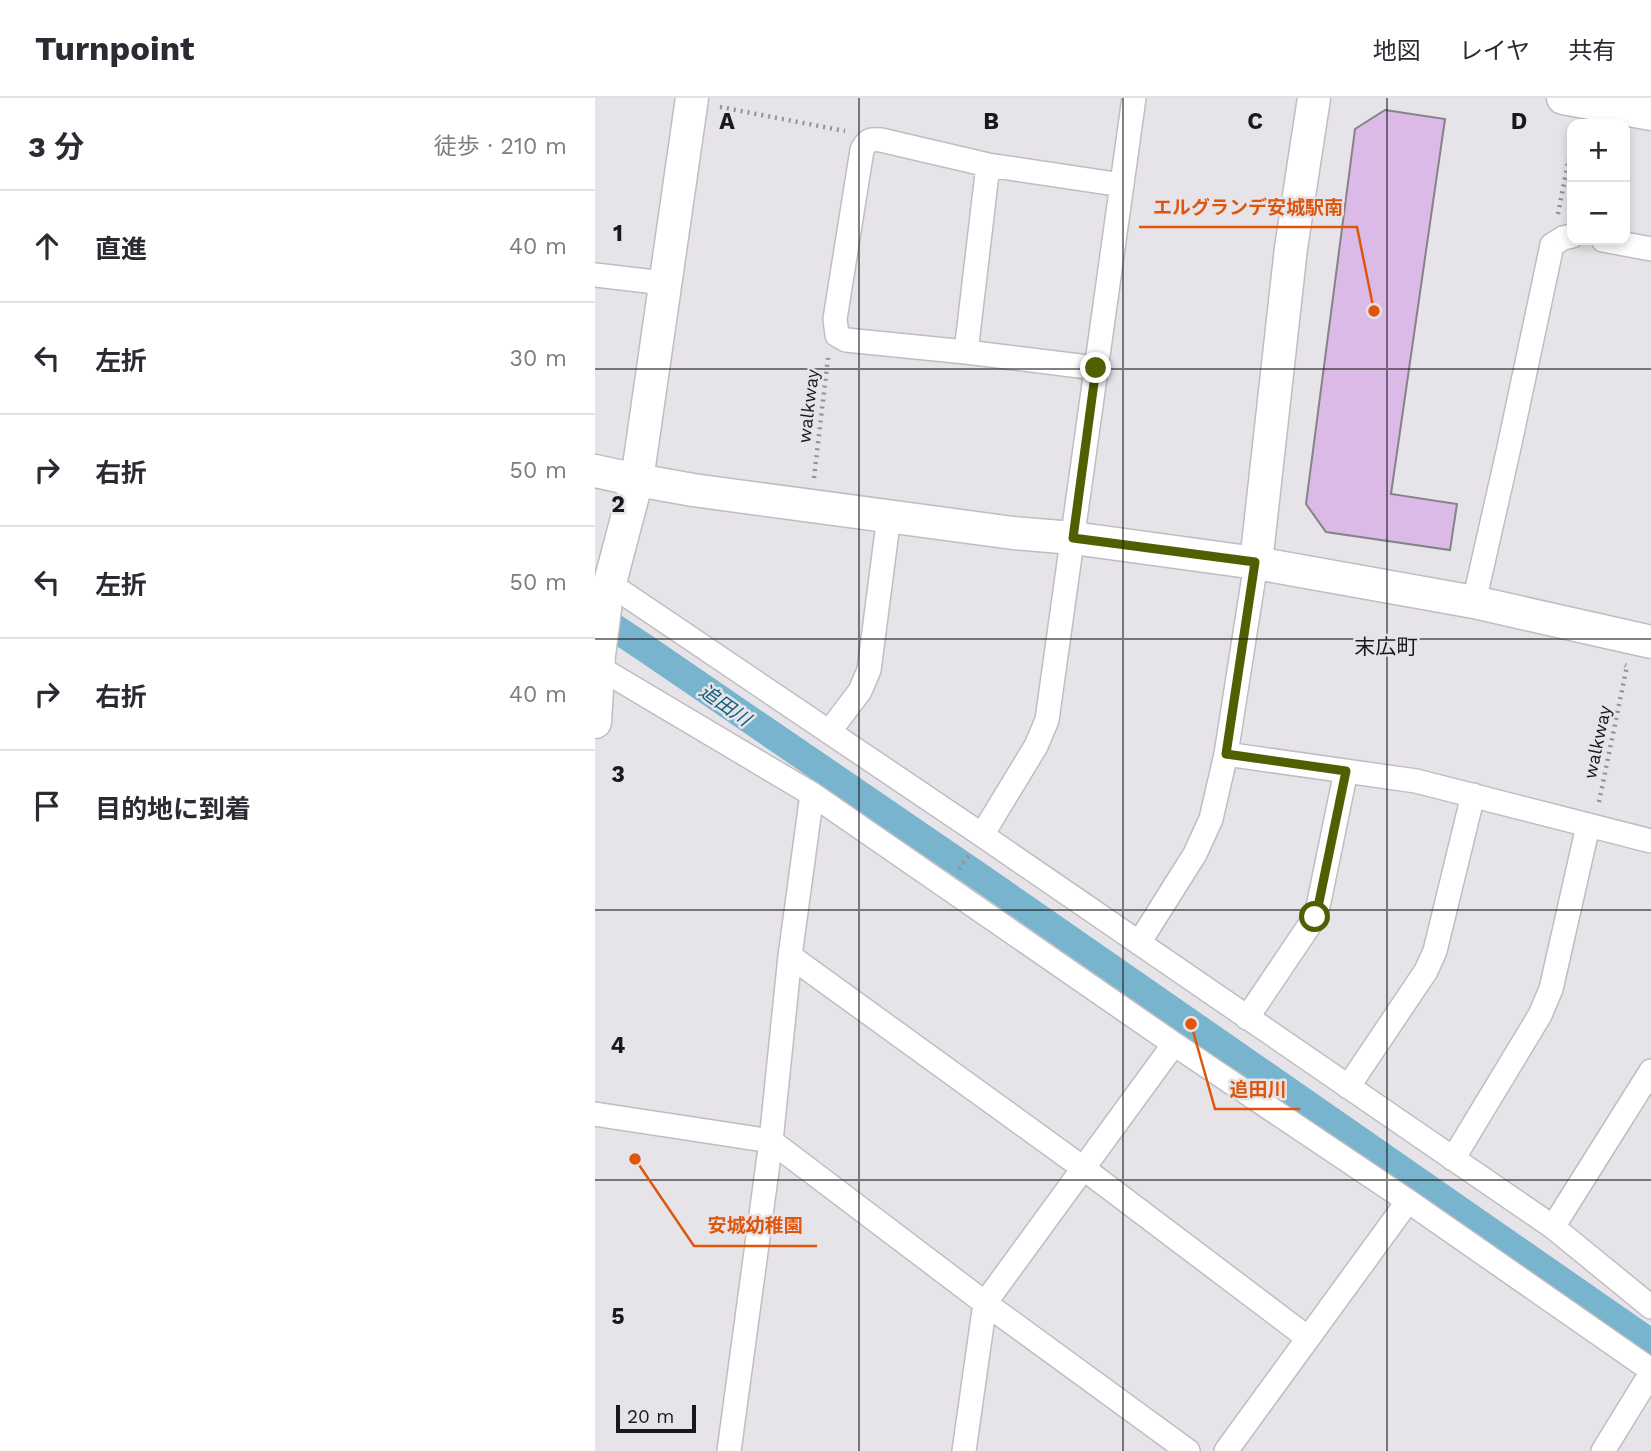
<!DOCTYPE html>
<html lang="ja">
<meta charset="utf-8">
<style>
body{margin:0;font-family:"Work Sans","Noto Sans JP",sans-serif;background:#f7f7f7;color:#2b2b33}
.controls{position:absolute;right:21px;top:21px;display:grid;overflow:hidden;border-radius:14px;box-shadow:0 4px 10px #0003}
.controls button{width:63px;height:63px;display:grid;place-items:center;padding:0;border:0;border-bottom:2px solid #e1e1e2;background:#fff;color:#2b2b33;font:35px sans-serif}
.scale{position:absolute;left:21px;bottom:18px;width:80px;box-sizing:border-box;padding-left:7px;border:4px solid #1a191a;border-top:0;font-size:19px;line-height:24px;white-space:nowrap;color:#1a191a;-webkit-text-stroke:5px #e7e4e9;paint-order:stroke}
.stop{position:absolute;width:21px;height:21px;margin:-16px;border:5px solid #525f00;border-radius:50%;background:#fff}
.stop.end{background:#525f00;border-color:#fff;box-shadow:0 2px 7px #0008}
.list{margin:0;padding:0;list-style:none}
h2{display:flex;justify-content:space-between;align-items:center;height:91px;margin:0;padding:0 28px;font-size:30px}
h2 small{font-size:23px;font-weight:400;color:#7c7c81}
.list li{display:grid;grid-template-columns:46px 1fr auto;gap:21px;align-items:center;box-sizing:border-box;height:112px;padding:0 28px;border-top:2px solid #e1e1e2}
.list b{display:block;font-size:26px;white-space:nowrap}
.list em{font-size:23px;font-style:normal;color:#7c7c81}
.icon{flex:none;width:38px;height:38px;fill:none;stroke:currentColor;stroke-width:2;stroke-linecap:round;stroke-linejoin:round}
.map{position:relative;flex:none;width:1056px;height:1353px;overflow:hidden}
header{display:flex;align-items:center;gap:42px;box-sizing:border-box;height:98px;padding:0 35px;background:#fff;border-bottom:2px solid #e1e1e2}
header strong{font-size:33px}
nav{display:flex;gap:38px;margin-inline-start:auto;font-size:24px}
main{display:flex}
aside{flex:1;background:#fff}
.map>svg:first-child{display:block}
</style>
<header>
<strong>Turnpoint</strong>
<nav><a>地図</a><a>レイヤ</a><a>共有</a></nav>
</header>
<main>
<aside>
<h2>3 分<small>徒歩 · 210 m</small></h2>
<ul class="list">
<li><svg class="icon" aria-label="ahead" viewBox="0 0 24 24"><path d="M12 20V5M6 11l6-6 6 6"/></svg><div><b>直進</b></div><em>40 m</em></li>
<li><svg class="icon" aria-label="left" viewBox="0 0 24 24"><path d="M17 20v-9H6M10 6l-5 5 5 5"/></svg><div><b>左折</b></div><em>30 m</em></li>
<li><svg class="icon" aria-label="right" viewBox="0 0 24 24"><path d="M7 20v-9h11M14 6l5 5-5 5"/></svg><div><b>右折</b></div><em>50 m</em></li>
<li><svg class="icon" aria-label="left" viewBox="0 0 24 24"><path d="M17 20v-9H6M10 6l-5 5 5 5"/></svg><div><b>左折</b></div><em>50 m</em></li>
<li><svg class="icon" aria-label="right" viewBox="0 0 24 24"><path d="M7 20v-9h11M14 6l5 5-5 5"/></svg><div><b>右折</b></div><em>40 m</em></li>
<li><svg class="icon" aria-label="arrive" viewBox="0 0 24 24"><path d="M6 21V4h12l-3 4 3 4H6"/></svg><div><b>目的地に到着</b></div></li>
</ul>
</aside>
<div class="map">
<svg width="1056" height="1353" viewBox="0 0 1056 1353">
<rect width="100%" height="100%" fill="#e7e4e9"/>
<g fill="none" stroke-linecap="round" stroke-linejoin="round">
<path stroke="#78b4ce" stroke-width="28" d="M0,517L50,550L385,779L1056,1245"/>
</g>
<path fill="#dcbae7" stroke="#868387" stroke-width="2" d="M790,12L850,21L796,396L862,406L855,452L731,434L711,406L760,31Z"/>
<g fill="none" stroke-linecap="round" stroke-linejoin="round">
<g stroke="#c0bcc1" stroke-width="26">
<path id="street" d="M1008,142L1056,151
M0,177L69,185
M371,254L393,67
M501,270L371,254L251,242L242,237L240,221L267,52C272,42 275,41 286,42L393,67L527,87
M15,486L387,737L958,1129L1056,1209
M879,504L913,354L957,147L968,140L977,138
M3,569L217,696L579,946L813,1103L1056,1272
M234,634L265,593L274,572L294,418
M631,656L821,683L1056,743
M387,737L441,648L452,622L539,0
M544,845L600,756L616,721L631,656L661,465
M195,858L488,1070L713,1240
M652,920L720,819L724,804L751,673
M753,989L831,873L840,853L878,697
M0,1016L176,1043L390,1205L593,1353
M858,1061L945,917L956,891L993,728
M958,1129L1056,973
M134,1353L176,1043L195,858L217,696
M369,1353L390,1205L579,946
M631,1353L813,1103
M1008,1353L1056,1275"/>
</g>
<g stroke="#c0bcc1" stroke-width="35">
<path id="secondary" d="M968,0L1056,16
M0,373L42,382L98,392L418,435L478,440L661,465L879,504L1056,544
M661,465L696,150L719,0
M0,624L4,557L12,496L42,382L97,0"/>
</g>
<path stroke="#939194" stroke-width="4.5" stroke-dasharray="2 5" stroke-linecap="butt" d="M125,9L250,33
M963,116L977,44
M219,380L233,260
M1004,704L1032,568L1030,567
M364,771L375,755"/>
<use href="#street" stroke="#fff" stroke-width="23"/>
<use href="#secondary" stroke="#fff" stroke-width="32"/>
</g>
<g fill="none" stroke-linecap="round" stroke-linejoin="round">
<path stroke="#525f00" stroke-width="9" d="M501,270L478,440L660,464L631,656L751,673L724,804L720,819"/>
</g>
<path fill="none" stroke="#1a191a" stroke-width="2" stroke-opacity="0.55" d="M264,0V1353M528,0V1353M792,0V1353M0,271H1056M0,541H1056M0,812H1056M0,1082H1056"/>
<g text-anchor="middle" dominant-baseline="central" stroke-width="5" stroke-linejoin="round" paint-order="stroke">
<g font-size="18" fill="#1a191a" stroke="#e7e4e9">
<text transform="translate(213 308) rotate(-83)">walkway</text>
<text transform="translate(1002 644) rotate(-78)">walkway</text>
</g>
<g font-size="19" font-style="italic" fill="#105e79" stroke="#e7e4e9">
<text transform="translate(130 607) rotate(35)">追田川</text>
</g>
<g font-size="21" fill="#1a191a" stroke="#e7e4e9">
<text x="791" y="548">末広町</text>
</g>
</g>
<g font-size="23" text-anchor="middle" font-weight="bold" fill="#1a191a" stroke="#e7e4e9" stroke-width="5" stroke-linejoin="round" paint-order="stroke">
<text x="132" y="31">A</text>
<text x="396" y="31">B</text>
<text x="660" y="31">C</text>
<text x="924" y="31">D</text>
<text x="23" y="143">1</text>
<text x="23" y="414">2</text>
<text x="23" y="684">3</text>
<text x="23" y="955">4</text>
<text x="23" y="1226">5</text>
</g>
<path fill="none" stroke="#de560d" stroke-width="2.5" d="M779 213L762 129H544M596 926L620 1011H705M40 1061L99 1148H222"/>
<g fill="#de560d" stroke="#e7e4e9" stroke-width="2.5">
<circle cx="779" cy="213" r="7"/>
<circle cx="596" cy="926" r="7"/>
<circle cx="40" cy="1061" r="7"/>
</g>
<g font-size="19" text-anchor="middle" font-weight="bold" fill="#de560d" stroke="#e7e4e9" stroke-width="5" stroke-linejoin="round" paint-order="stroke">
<text x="653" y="116">エルグランデ安城駅南</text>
<text x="663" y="998">追田川</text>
<text x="160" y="1134">安城幼稚園</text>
</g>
</svg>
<div class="controls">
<button>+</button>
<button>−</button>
</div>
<div class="scale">20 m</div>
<div class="stop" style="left:720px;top:819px"></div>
<div class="stop end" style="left:501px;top:270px"></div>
</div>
</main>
